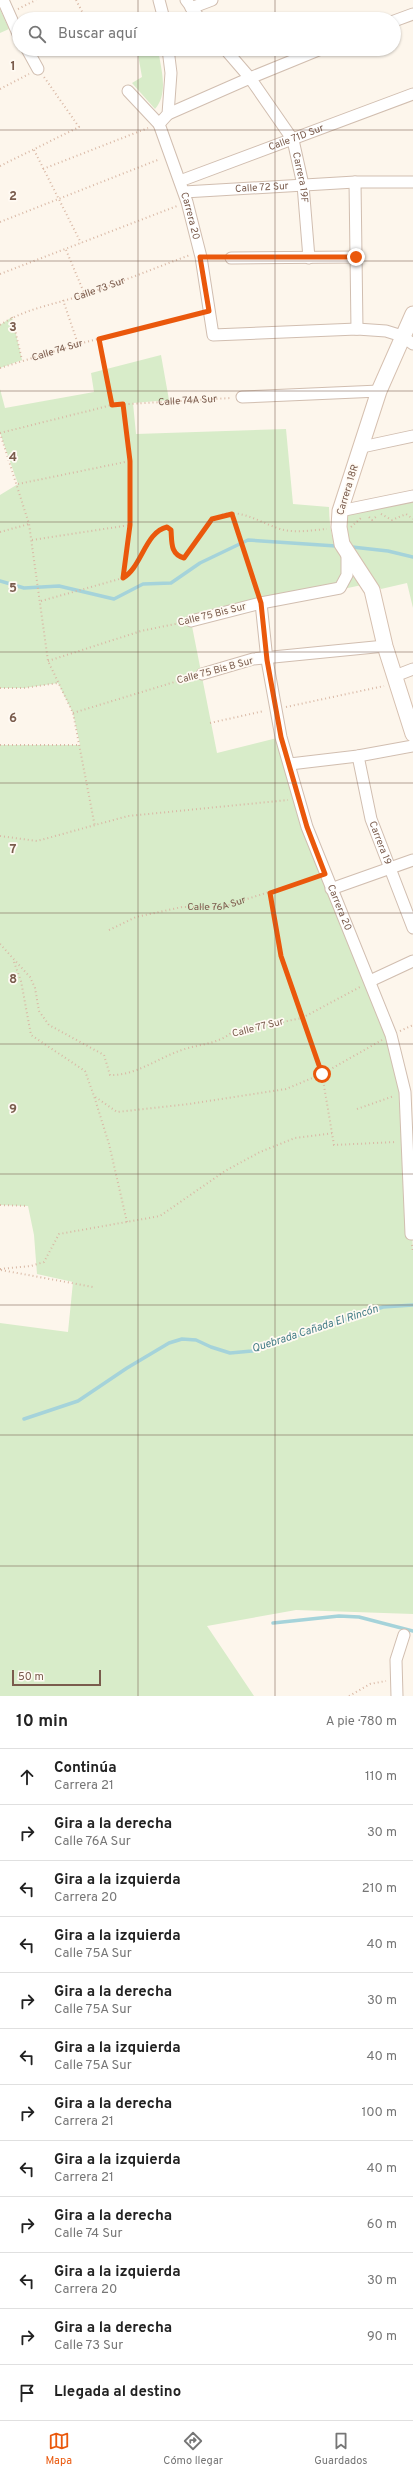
<!DOCTYPE html>
<html lang="es">
<meta charset="utf-8">
<style>
body{margin:0;font-family:Overpass,sans-serif;background:#f2f2f2;color:#222}
.scale{position:absolute;left:12px;bottom:10px;width:89px;box-sizing:border-box;padding-left:4px;border:2px solid #7a5c4d;border-top:0;font-size:11px;line-height:14px;white-space:nowrap;color:#7a5c4d;-webkit-text-stroke:3px #fffaf3;paint-order:stroke}
.stop{position:absolute;width:12px;height:12px;margin:-9px;border:3px solid #ea580c;border-radius:50%;background:#fff}
.stop.end{background:#ea580c;border-color:#fff;box-shadow:0 1px 4px #0008}
.list{margin:0;padding:0;list-style:none}
h2{display:flex;justify-content:space-between;align-items:center;height:52px;margin:0;padding:0 16px;font-size:17px}
h2 small{font-size:13px;font-weight:400;color:#767676}
.list li{display:grid;grid-template-columns:26px 1fr auto;gap:12px;align-items:center;box-sizing:border-box;height:56px;padding:0 16px;border-top:1px solid #e0e0e0}
.list b{display:block;font-size:15px;white-space:nowrap}
.list p{margin:0;font-size:13px;white-space:nowrap;color:#767676}
.list em{font-size:13px;font-style:normal;color:#767676}
.icon{flex:none;width:22px;height:22px;fill:none;stroke:currentColor;stroke-width:2;stroke-linecap:round;stroke-linejoin:round}
.map{position:relative;flex:none;width:413px;height:1696px;overflow:hidden}
.search{position:absolute;background:#fff;box-shadow:0 1px 3px #0004;left:12px;right:12px;top:12px;height:44px;display:flex;align-items:center;gap:10px;box-sizing:border-box;padding:0 14px;border-radius:22px;color:#767676;font-size:15px}
.sheet{height:724px;background:#fff}
nav{display:flex;justify-content:space-around;align-items:center;box-sizing:border-box;height:56px;border-top:1px solid #e0e0e0;background:#fff;font-size:11px;color:#767676}
nav a{display:grid;justify-items:center;gap:2px}
nav .on{color:#ea580c}
.map>svg:first-child{display:block}
</style>
<div class="map">
<svg width="413" height="1696" viewBox="0 0 413 1696">
<rect width="100%" height="100%" fill="#fdf6ec"/>
<path fill="#d8ecc9" d="M0,9L9,29L0,33Z
M137,49H158C161,69 169,93 155,109L132,83L142,77Z
M12,317L22,360L0,368V325Z
M161,355L169,400L133,403L136,434L286,429L293,504L329,507C330,551 340,551 362,585L191,621L217,753L281,737L307,827L370,981L405,1092L413,1252V1614L296,1610L207,1626L254,1696H0V1323L68,1332L73,1282L37,1274L34,1235L28,1206L0,1205V745H80L73,713L58,683L24,688H0V495L18,484L0,433V389L5,408L94,392L91,373Z
M413,500V608L407,583L381,589L356,555L344,532L346,514Z"/>
<g fill="none" stroke-linecap="round" stroke-linejoin="round">
<path stroke="#a5d3da" stroke-width="3.5" d="M352,547L388,551L413,557
M0,581L24,588L59,586L114,599L143,584L171,583L200,563L248,540L336,546
M24,1419L78,1401L127,1368L169,1343L182,1339L196,1340L211,1347L230,1353L252,1351L383,1307L413,1305
M273,1623L339,1616L359,1617L413,1631"/>
<g stroke="#d1beb0" stroke-width="13">
<g id="street">
<path d="M3,0L19,36"/>
<path d="M159,0L164,19"/>
<path d="M186,0L200,19"/>
<path d="M191,8L212,0"/>
<path d="M394,21L413,14"/>
<path d="M27,49L38,69"/>
<path id="s5" d="M168,49L171,73L168,114L159,124L187,202L201,257L213,335L357,329L386,331L402,336L413,344"/>
<path id="s6" d="M225,49L250,78L293,140L303,185L309,258"/>
<path d="M128,91L159,124"/>
<path d="M168,114L250,78L321,49"/>
<path id="s7" d="M180,181L413,94"/>
<path d="M355,182L357,329"/>
<path id="s8" d="M184,192L355,182H413"/>
<path d="M231,258L356,257"/>
<path d="M242,397L379,391"/>
<path d="M362,447L413,436"/>
<path d="M340,511L413,496"/>
<path id="s9" d="M261,603L267,660L281,737L307,827L391,1035L405,1092L411,1234H413"/>
<path d="M191,621L261,603L340,588L347,575V552"/>
<path d="M202,674L253,659L385,646"/>
<path d="M395,676L413,669"/>
<path id="s10" d="M358,756L371,819L413,928"/>
<path d="M290,764L358,756L413,746"/>
<path d="M331,889L413,860"/>
<path d="M370,981L413,961"/>
<path d="M397,1696L396,1660L404,1635"/>
</g>
</g>
<g stroke="#d6c0b0" stroke-width="17">
<path id="secondary" d="M413,314L379,391L340,511L339,527L342,544L372,590L385,646L413,734"/>
</g>
<g stroke="#d9b8a5" stroke-width="2" stroke-dasharray="1 3" stroke-linecap="butt">
<path d="M76,0L86,19"/>
<path d="M18,9L36,0"/>
<path d="M131,19L151,14"/>
<path d="M0,89L29,74"/>
<path d="M34,150L81,243"/>
<path d="M0,166L79,127L44,77"/>
<path d="M43,169L148,128"/>
<path d="M0,222L160,159"/>
<path d="M66,250L85,295"/>
<path d="M0,274L177,206"/>
<path d="M63,300L78,344"/>
<path d="M12,317L22,360"/>
<path id="s1" d="M0,325C26,308 57,304 86,294C121,282 155,268 190,255"/>
<path d="M99,339L112,405"/>
<path id="s2" d="M0,368L78,344L200,313"/>
<path d="M0,433L29,524L48,661L73,713L95,827"/>
<path id="s3" d="M0,433L112,405L231,398"/>
<path d="M18,484L130,461"/>
<path d="M381,514L392,520L406,514L413,519"/>
<path d="M232,515L258,592"/>
<path d="M369,517L372,520L377,516"/>
<path d="M351,527L361,518"/>
<path d="M0,532L29,524"/>
<path d="M32,540L130,525"/>
<path d="M123,578L130,525V461L123,404"/>
<path d="M41,601L123,578C142,567 146,531 167,527L171,529C172,542 170,554 184,558C195,547 199,531 211,521C233,501 262,525 284,530C298,533 313,530 327,529"/>
<path d="M48,661L141,631L180,623"/>
<path d="M0,688H24L58,683"/>
<path d="M286,707L384,686"/>
<path d="M73,713L191,677"/>
<path d="M210,723L264,711"/>
<path d="M0,745H80"/>
<path d="M0,836L37,841L128,816L288,800"/>
<path d="M270,893L281,956L322,1074L334,1145L396,1142"/>
<path id="s4" d="M109,930L136,917L182,907H222L316,877"/>
<path d="M0,944L30,977L35,988L39,1011L49,1025L104,1055L110,1075C134,1076 157,1059 179,1051C197,1044 216,1045 231,1033L243,1034L253,1028L302,1018L360,987"/>
<path d="M14,962L21,981L31,1035L85,1071L94,1096"/>
<path d="M400,1031L413,1025"/>
<path d="M357,1109L394,1096"/>
<path d="M0,1205L28,1206"/>
<path d="M127,1222L109,1144L94,1096L117,1112L189,1104L286,1089L322,1074L382,1040"/>
<path d="M412,1245L413,1252"/>
<path d="M0,1269L31,1266L44,1262L59,1234L160,1216L225,1171L260,1152L295,1138L334,1133"/>
<path d="M1,1270L93,1287"/>
<path d="M349,1696L370,1684L386,1681"/>
</g>
<use href="#street" stroke="#fff" stroke-width="11"/>
<use href="#secondary" stroke="#fff" stroke-width="15"/>
</g>
<g fill="none" stroke-linecap="round" stroke-linejoin="round">
<path stroke="#ea580c" stroke-width="5" d="M322,1074L281,956L270,893L325,874L307,827L281,737L267,660L261,603L232,514L212,519L184,558C170,554 172,542 171,530L167,527C145,532 142,567 123,578L130,525V461L123,404L112,405L99,339L209,311L200,257H356"/>
</g>
<path fill="none" stroke="#7a5c4d" stroke-width="1" stroke-opacity="0.55" d="M138,0V19M275,0V19M138,49V1696M275,49V1696M0,130H413M0,261H413M0,391H413M0,522H413M0,652H413M0,783H413M0,913H413M0,1044H413M0,1174H413M0,1305H413M0,1435H413M0,1566H413"/>
<g text-anchor="middle" dominant-baseline="central" stroke-width="3.5" stroke-linejoin="round" paint-order="stroke">
<g font-size="10" fill="#7a5c4d" stroke="#fffaf3">
<text stroke="none"><textPath href="#s7" startOffset="124">Calle 71D Sur</textPath></text>
<text stroke="none"><textPath href="#s6" startOffset="152">Carrera 19F</textPath></text>
<text stroke="none"><textPath href="#s8" startOffset="78">Calle 72 Sur</textPath></text>
<text stroke="none"><textPath href="#s5" startOffset="176">Carrera 20</textPath></text>
<text stroke="none"><textPath href="#s1" startOffset="106">Calle 73 Sur</textPath></text>
<text stroke="none"><textPath href="#s2" startOffset="60">Calle 74 Sur</textPath></text>
<text stroke="none"><textPath href="#s3" startOffset="191">Calle 74A Sur</textPath></text>
<text transform="translate(348 490) rotate(-73)">Carrera 18R</text>
<text transform="translate(212 615) rotate(-14)">Calle 75 Bis Sur</text>
<text transform="translate(215 671) rotate(-15)">Calle 75 Bis B Sur</text>
<text stroke="none"><textPath href="#s10" startOffset="90">Carrera 19</textPath></text>
<text stroke="none"><textPath href="#s4" startOffset="112">Calle 76A Sur</textPath></text>
<text stroke="none"><textPath href="#s9" startOffset="316">Carrera 20</textPath></text>
<text transform="translate(258 1028) rotate(-14)">Calle 77 Sur</text>
</g>
<g font-size="11" font-style="italic" fill="#437c86" stroke="#fffaf3">
<text transform="translate(315 1329) rotate(-18)">Quebrada Cañada El Rincón</text>
</g>
</g>
<g font-size="13" text-anchor="middle" font-weight="bold" fill="#7a5c4d" stroke="#fffaf3" stroke-width="3.5" stroke-linejoin="round" paint-order="stroke">
<text x="13" y="70">1</text>
<text x="13" y="200">2</text>
<text x="13" y="331">3</text>
<text x="13" y="461">4</text>
<text x="13" y="592">5</text>
<text x="13" y="722">6</text>
<text x="13" y="853">7</text>
<text x="13" y="983">8</text>
<text x="13" y="1113">9</text>
</g>
</svg>
<div class="scale">50 m</div>
<div class="stop" style="left:322px;top:1074px"></div>
<div class="stop end" style="left:356px;top:257px"></div>
<div class="search"><svg class="icon" aria-label="search" viewBox="0 0 24 24"><circle cx="10" cy="10" r="6"/><path d="M15 15l6 6"/></svg>Buscar aquí</div>
</div>
<section class="sheet">
<h2>10 min<small>A pie · 780 m</small></h2>
<ul class="list">
<li><svg class="icon" aria-label="ahead" viewBox="0 0 24 24"><path d="M12 20V5M6 11l6-6 6 6"/></svg><div><b>Continúa</b><p>Carrera 21</p></div><em>110 m</em></li>
<li><svg class="icon" aria-label="right" viewBox="0 0 24 24"><path d="M7 20v-9h11M14 6l5 5-5 5"/></svg><div><b>Gira a la derecha</b><p>Calle 76A Sur</p></div><em>30 m</em></li>
<li><svg class="icon" aria-label="left" viewBox="0 0 24 24"><path d="M17 20v-9H6M10 6l-5 5 5 5"/></svg><div><b>Gira a la izquierda</b><p>Carrera 20</p></div><em>210 m</em></li>
<li><svg class="icon" aria-label="left" viewBox="0 0 24 24"><path d="M17 20v-9H6M10 6l-5 5 5 5"/></svg><div><b>Gira a la izquierda</b><p>Calle 75A Sur</p></div><em>40 m</em></li>
<li><svg class="icon" aria-label="right" viewBox="0 0 24 24"><path d="M7 20v-9h11M14 6l5 5-5 5"/></svg><div><b>Gira a la derecha</b><p>Calle 75A Sur</p></div><em>30 m</em></li>
<li><svg class="icon" aria-label="left" viewBox="0 0 24 24"><path d="M17 20v-9H6M10 6l-5 5 5 5"/></svg><div><b>Gira a la izquierda</b><p>Calle 75A Sur</p></div><em>40 m</em></li>
<li><svg class="icon" aria-label="right" viewBox="0 0 24 24"><path d="M7 20v-9h11M14 6l5 5-5 5"/></svg><div><b>Gira a la derecha</b><p>Carrera 21</p></div><em>100 m</em></li>
<li><svg class="icon" aria-label="left" viewBox="0 0 24 24"><path d="M17 20v-9H6M10 6l-5 5 5 5"/></svg><div><b>Gira a la izquierda</b><p>Carrera 21</p></div><em>40 m</em></li>
<li><svg class="icon" aria-label="right" viewBox="0 0 24 24"><path d="M7 20v-9h11M14 6l5 5-5 5"/></svg><div><b>Gira a la derecha</b><p>Calle 74 Sur</p></div><em>60 m</em></li>
<li><svg class="icon" aria-label="left" viewBox="0 0 24 24"><path d="M17 20v-9H6M10 6l-5 5 5 5"/></svg><div><b>Gira a la izquierda</b><p>Carrera 20</p></div><em>30 m</em></li>
<li><svg class="icon" aria-label="right" viewBox="0 0 24 24"><path d="M7 20v-9h11M14 6l5 5-5 5"/></svg><div><b>Gira a la derecha</b><p>Calle 73 Sur</p></div><em>90 m</em></li>
<li><svg class="icon" aria-label="arrive" viewBox="0 0 24 24"><path d="M6 21V4h12l-3 4 3 4H6"/></svg><div><b>Llegada al destino</b></div></li>
</ul>
</section>
<nav>
<a class="on"><svg class="icon" aria-label="map" viewBox="0 0 24 24"><path d="M3 6l6-2 6 2 6-2v14l-6 2-6-2-6 2zM9 4v14M15 6v14"/></svg>Mapa</a>
<a><svg class="icon" aria-label="directions" viewBox="0 0 24 24"><path d="M12 3l9 9-9 9-9-9zM9 14v-3h6M13 9l2 2-2 2"/></svg>Cómo llegar</a>
<a><svg class="icon" aria-label="saved" viewBox="0 0 24 24"><path d="M7 4h10v16l-5-4-5 4z"/></svg>Guardados</a>
</nav>
